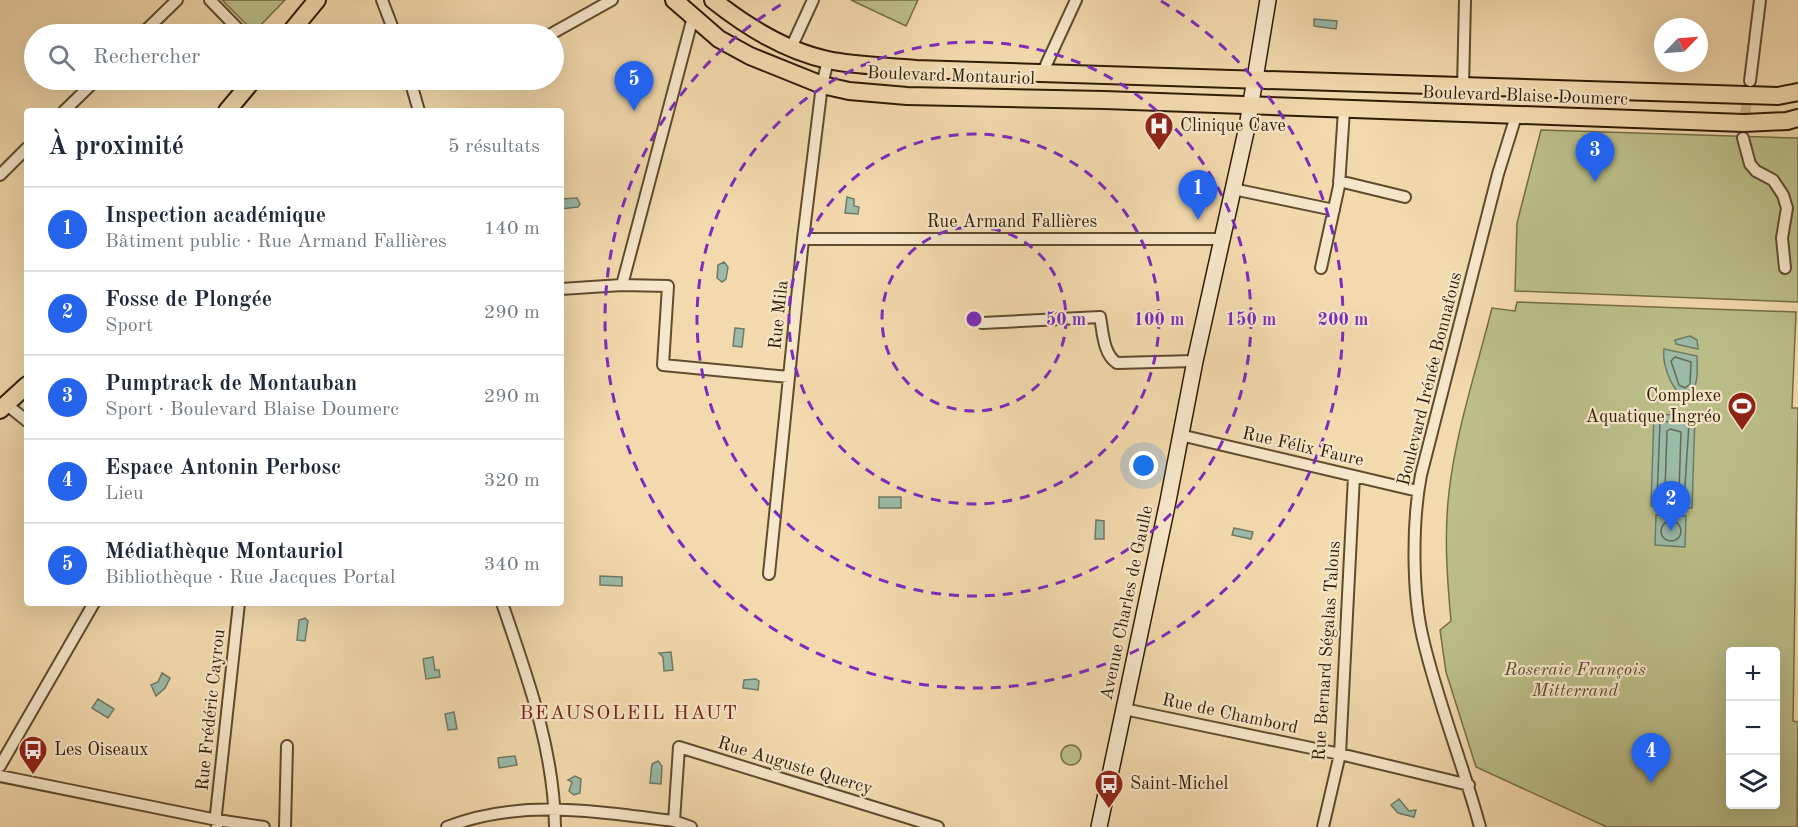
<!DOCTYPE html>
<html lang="fr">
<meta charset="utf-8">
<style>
body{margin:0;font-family:"Old Standard TT",serif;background:#f2f2f3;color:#1f2937}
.controls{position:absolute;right:18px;bottom:18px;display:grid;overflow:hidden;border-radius:6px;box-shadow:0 6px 24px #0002}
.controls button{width:54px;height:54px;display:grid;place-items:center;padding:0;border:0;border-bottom:2px solid #e0e1e3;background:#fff;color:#1f2937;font:30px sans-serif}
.compass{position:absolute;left:1654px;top:18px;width:54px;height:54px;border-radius:50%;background:#fff;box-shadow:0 6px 24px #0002;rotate:65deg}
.you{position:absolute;left:1144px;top:466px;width:21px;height:21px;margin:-15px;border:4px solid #fff;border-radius:50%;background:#1a73e8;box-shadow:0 0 0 9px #1a73e833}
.badge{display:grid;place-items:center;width:39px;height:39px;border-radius:50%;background:#2563eb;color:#fff;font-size:20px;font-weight:700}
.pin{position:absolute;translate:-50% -50px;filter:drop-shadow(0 2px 3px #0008)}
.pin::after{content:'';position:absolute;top:32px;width:21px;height:18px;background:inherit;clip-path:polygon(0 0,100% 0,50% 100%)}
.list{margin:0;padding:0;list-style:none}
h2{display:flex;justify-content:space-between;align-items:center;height:78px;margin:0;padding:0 24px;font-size:26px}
h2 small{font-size:20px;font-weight:400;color:#747a83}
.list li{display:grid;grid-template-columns:39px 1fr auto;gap:18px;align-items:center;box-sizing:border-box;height:84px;padding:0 24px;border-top:2px solid #e0e1e3}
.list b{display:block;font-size:22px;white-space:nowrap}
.list p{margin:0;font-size:20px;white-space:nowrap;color:#747a83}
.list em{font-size:20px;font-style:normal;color:#747a83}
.icon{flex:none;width:33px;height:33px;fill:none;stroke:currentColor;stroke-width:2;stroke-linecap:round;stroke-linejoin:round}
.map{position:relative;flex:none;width:1798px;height:827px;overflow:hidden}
.search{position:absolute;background:#fff;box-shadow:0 6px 24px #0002;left:24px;top:24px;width:540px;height:66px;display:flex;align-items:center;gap:15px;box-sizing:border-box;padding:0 21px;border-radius:33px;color:#747a83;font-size:22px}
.panel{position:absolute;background:#fff;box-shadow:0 6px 24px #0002;left:24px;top:108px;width:540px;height:498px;border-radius:6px}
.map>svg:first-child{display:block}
</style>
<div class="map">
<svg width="1798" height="827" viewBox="0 0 1798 827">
<rect width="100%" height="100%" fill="#f3daae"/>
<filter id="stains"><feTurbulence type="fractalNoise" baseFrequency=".00333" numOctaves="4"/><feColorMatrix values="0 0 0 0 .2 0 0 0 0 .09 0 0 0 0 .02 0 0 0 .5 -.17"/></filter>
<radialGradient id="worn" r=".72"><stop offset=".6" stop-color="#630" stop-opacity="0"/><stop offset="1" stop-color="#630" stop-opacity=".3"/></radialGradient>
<path fill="#bcbf8a" stroke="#756d46" stroke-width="1.5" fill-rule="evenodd" d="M222,0H285L254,32Z
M851,0H918L906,26Z
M1541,130L1798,138V302L1515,291L1517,223Z
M1517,302L1796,312L1792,408H1798L1793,721L1798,722L1797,827H1607L1476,767L1446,672L1440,630L1451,621C1447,577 1444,535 1449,492C1456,430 1477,368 1492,308L1515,311ZM1730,652H1776V804H1730Z
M1061 755a10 10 0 1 1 20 0a10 10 0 1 1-20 0Z"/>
<path fill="#9bbba8" stroke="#6f7b66" stroke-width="1.5" d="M1314,19L1337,21L1336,29L1314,26Z
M847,197L854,199V206L859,207L858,214L845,213Z
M577,198L580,204L578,207L561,209V199Z
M724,262L728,267L726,279L722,282L717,278L718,265Z
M735,328L744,329L742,347L733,346Z
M1690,336L1697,340L1698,349L1676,344L1675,340Z
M1664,349L1697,356C1697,371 1701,393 1681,394C1670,387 1662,362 1664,349Z
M1654,414L1695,416L1692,508L1651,506Z
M879,497H901V508H879Z
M1656,515L1686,516L1685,547L1655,545Z
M1096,520L1104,521V539H1095Z
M1234,528L1253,532L1251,539L1232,535Z
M600,576L622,577V586L600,585Z
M305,618L308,621L305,641L297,640L299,620Z
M671,652L673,670L664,671L663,657L659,653Z
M433,657L435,670H439L440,677L426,679L423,659Z
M162,673L170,678L165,688L156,696L151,685L158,682Z
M756,679L759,681L758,690L743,688L744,680Z
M98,699L114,709L108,718L92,708Z
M454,712L457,729L448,730L445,714Z
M515,756L517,765L499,768L498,758Z
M658,761L662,766L661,784L650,783L652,764Z
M575,776L581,779L580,793L574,795L569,791L572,782L568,780Z
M1399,799L1409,811L1416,810L1414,817L1398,813L1391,805Z"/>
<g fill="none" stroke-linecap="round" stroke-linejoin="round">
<path stroke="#646b56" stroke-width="1.5" d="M1675,357L1691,362L1690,384L1685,388L1679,385L1671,361Z
M1663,421L1689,424L1684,501L1657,498L1660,424Z
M1670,429L1681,432L1679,491L1676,494L1665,490L1667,431Z
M1661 531a10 10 0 1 1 20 0a10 10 0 1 1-20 0Z"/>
<path stroke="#ccb48c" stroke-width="10" stroke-dasharray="10 5" stroke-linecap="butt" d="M1743,128L1750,81"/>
<g stroke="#5f4b2e" stroke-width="14">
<path id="street" d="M210,0L243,34
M382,0L395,34
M142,34L177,0
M551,34L612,0
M791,48L813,0
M1045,74L1046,65L1076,0
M410,80L419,111
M1750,81L1760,0
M1463,87L1465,0
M64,111L96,80
M1743,138L1750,164L1756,171L1773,180L1783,195L1787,208L1782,238L1785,268
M0,175L27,148
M1339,181L1405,197
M1233,189L1334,210
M803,239H1221
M1321,268L1339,186L1344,110
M622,285L693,17
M561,289L622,285L668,286L663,365L789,377
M982,323L1100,317C1103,332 1103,354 1117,363L1195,361
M6,404L27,421
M1180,435L1418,491
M769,574L803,239L822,85L828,60
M502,603C527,676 554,749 555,827
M1124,709L1340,754L1469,785
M0,766L94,603
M0,776L217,820L264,827
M674,821L679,747L938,827
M217,826L216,814L239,603
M285,827L287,746
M447,827C521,798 598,812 674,821L691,827
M1323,827L1340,754L1354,476
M1480,827C1463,764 1438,703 1423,639C1412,593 1412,522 1421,475L1498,174L1516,116"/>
</g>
<g stroke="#2e1b03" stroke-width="18">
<path id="secondary" d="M1099,827L1168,501L1195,361L1247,127L1268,0"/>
</g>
<g stroke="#2e1b03" stroke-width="20">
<path id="primary" d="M674,0L719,39L750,56L822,85L849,91L907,96L1104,100L1744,123L1787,121L1798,118
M713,0C747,27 785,51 828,60C856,66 887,66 916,69L1778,96L1798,92
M289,34L317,0
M227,111L253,80
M0,410L27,385"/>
</g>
<use href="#street" stroke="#f7e7ca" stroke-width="10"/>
<use href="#secondary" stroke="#f7e7ca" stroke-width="15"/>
<use href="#primary" stroke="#f3daae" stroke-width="16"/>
</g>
<g fill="none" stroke="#7b2cbf" stroke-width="3" stroke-dasharray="10 8">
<circle cx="974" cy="319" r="92"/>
<circle cx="974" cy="319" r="185"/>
<circle cx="974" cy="319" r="277"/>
<path d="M1161 1A369 369 0 1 1 787 1"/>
</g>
<defs>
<g id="hospital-pin" transform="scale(1.5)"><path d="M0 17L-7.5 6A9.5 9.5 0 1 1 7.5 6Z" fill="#8f2418" stroke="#f7e7ca"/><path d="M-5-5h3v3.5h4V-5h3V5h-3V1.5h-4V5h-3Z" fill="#fff"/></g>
<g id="stadium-pin" transform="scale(1.5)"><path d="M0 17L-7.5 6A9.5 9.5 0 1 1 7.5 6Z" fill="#8f2418" stroke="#f7e7ca"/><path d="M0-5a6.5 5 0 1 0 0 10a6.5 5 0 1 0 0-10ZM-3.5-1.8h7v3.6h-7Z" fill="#fff"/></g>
<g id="bus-pin" transform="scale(1.5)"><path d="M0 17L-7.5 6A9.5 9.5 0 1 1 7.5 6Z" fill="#8f2418" stroke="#f7e7ca"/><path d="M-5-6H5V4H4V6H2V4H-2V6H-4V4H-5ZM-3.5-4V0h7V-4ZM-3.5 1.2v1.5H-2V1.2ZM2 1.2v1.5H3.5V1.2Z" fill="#fff"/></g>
</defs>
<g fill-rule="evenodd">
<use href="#hospital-pin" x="1159" y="126"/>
<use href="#stadium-pin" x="1742" y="406"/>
<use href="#bus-pin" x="33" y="750"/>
<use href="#bus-pin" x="1109" y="784"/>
</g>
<g text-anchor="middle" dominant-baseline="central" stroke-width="4.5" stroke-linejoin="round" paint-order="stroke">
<g font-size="18" fill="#2e1b03" stroke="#f7e7ca">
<text transform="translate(951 76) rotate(2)">Boulevard Montauriol</text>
<text transform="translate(1525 96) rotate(2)">Boulevard Blaise Doumerc</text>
<text x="1012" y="222">Rue Armand Fallières</text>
<text transform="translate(779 315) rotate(-84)">Rue Mila</text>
<text transform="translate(1430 379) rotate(-76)">Boulevard Irénée Bonnafous</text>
<text transform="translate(1303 447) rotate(13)">Rue Félix Faure</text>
<text transform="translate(1127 603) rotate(-78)">Avenue Charles de Gaulle</text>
<text transform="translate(1327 651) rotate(-86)">Rue Bernard Ségalas Talous</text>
<text transform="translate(211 710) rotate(-84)">Rue Frédéric Cayrou</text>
<text transform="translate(1230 714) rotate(12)">Rue de Chambord</text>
<text transform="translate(795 766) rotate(17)">Rue Auguste Quercy</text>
</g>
<g font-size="18" fill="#2e1b03" stroke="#f7e7ca" text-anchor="start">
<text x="1180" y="126">Clinique Cave</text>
<text x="1721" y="396" text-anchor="end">Complexe<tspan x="1721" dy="21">Aquatique Ingréo</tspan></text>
<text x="54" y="750">Les Oiseaux</text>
<text x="1130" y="784">Saint-Michel</text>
</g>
<g font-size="18" font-style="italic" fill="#594c2c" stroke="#f7e7ca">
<text x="1575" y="670">Roseraie François<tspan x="1575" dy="21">Mitterrand</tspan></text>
</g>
<g font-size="20" letter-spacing="1.5" fill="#7a1f14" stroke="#f7e7ca">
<text x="629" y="714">BEAUSOLEIL HAUT</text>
</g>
</g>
<circle cx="974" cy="319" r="9" fill="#7b2cbf" stroke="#f7e7ca" stroke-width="3"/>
<g font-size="18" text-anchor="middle" font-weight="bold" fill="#7b2cbf" stroke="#f7e7ca" stroke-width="4.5" stroke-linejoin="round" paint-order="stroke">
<text x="1066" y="325">50 m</text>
<text x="1159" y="325">100 m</text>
<text x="1251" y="325">150 m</text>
<text x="1343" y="325">200 m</text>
</g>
<rect width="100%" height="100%" filter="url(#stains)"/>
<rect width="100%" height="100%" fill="url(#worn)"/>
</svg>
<div class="controls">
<button>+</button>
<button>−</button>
<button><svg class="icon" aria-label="layers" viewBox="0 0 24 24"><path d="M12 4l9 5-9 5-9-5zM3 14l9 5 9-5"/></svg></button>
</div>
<svg class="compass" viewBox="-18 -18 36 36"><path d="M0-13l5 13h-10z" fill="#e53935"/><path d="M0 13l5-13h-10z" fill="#747a83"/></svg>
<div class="you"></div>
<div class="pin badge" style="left:1198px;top:220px">1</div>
<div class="pin badge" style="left:1671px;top:531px">2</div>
<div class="pin badge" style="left:1595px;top:182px">3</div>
<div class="pin badge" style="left:1651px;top:783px">4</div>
<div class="pin badge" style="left:634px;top:111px">5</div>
<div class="search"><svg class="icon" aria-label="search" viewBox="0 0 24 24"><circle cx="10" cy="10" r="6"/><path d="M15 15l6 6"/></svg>Rechercher</div>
<section class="panel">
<h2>À proximité<small>5 résultats</small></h2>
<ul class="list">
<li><span class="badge">1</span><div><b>Inspection académique</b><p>Bâtiment public · Rue Armand Fallières</p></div><em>140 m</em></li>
<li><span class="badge">2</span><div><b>Fosse de Plongée</b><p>Sport</p></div><em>290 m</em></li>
<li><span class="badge">3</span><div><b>Pumptrack de Montauban</b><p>Sport · Boulevard Blaise Doumerc</p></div><em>290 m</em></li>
<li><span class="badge">4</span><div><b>Espace Antonin Perbosc</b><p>Lieu</p></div><em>320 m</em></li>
<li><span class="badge">5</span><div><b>Médiathèque Montauriol</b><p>Bibliothèque · Rue Jacques Portal</p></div><em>340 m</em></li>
</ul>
</section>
</div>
